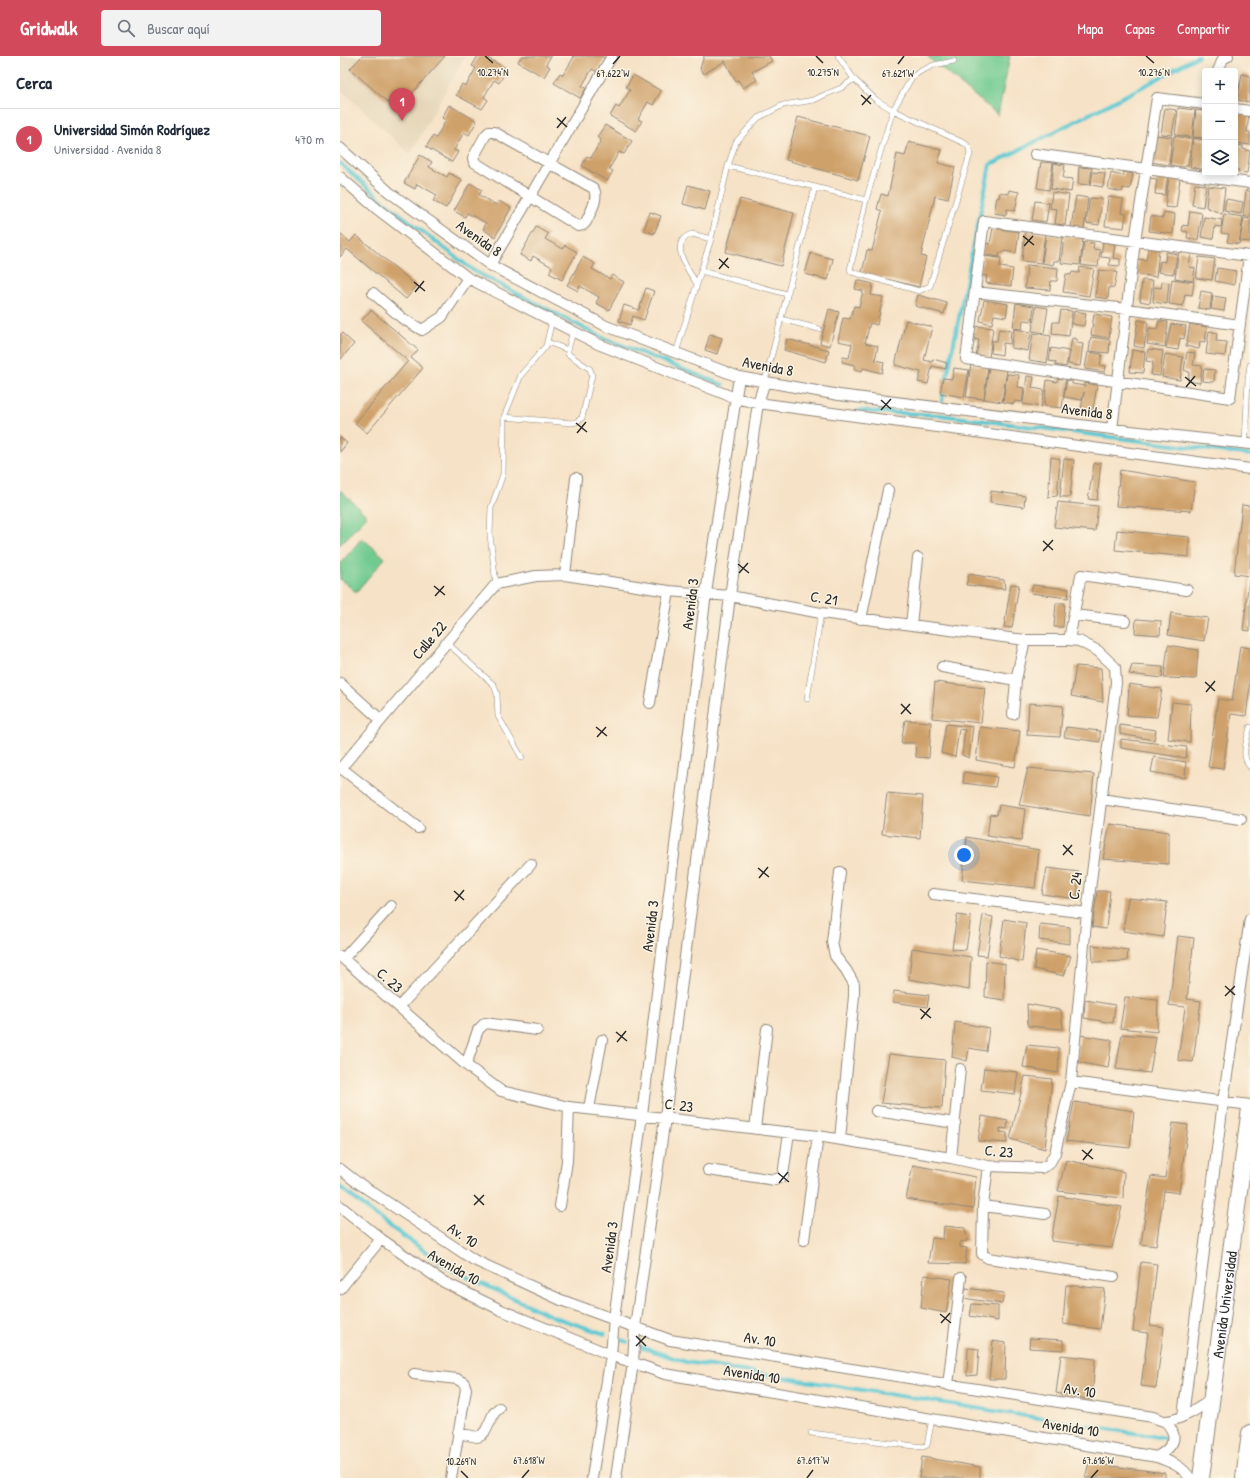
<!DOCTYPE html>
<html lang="es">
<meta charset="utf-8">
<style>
body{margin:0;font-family:"Patrick Hand",sans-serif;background:#f2f2f3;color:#1f2937}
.controls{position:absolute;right:12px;top:12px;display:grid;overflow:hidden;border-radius:4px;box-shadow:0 2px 10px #0003}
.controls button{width:36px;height:36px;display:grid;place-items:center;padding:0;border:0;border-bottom:1px solid #e0e1e3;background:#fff;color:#1f2937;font:20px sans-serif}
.you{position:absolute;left:624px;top:799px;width:14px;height:14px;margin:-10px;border:3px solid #fff;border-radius:50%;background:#1a73e8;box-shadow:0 0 0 6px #1a73e833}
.badge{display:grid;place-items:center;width:26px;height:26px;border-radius:50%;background:#d1495b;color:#fff;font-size:13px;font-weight:700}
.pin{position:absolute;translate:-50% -33px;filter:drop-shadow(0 1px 2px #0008)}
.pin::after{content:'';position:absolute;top:21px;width:14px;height:12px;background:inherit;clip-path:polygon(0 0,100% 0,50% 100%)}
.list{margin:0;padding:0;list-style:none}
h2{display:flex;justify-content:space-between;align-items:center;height:52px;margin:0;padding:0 16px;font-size:17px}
h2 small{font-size:13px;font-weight:400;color:#747a83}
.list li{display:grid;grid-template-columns:26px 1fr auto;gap:12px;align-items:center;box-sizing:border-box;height:60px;padding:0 16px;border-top:1px solid #e0e1e3}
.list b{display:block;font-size:15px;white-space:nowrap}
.list p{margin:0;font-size:13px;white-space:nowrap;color:#747a83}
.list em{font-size:13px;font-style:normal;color:#747a83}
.icon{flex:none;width:22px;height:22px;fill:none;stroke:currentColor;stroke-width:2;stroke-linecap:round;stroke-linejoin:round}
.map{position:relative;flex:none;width:910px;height:1422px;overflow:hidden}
header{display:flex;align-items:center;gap:24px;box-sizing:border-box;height:56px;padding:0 20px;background:#d1495b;color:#fff}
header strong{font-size:19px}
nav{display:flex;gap:22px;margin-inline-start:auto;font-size:14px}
.search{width:280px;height:36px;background:#f2f2f3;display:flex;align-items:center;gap:10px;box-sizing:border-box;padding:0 14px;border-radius:4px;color:#747a83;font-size:15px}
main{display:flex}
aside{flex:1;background:#fff}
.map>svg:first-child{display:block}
</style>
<header>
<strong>Gridwalk</strong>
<div class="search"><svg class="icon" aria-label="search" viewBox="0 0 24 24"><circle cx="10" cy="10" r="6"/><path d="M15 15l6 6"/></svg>Buscar aquí</div>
<nav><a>Mapa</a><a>Capas</a><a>Compartir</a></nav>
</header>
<main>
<aside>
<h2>Cerca<small></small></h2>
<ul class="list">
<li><span class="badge">1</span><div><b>Universidad Simón Rodríguez</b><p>Universidad · Avenida 8</p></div><em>470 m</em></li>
</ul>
</aside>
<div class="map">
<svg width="910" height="1422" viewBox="0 0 910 1422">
<rect width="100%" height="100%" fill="#fcf5e5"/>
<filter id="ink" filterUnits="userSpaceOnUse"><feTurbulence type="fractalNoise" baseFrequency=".025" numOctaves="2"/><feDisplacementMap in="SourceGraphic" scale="8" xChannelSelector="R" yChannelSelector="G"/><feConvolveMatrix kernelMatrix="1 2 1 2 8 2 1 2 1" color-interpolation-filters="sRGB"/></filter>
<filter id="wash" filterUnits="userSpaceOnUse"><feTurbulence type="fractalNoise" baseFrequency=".012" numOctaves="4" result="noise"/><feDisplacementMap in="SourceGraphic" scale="16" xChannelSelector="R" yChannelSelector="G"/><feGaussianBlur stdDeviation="0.9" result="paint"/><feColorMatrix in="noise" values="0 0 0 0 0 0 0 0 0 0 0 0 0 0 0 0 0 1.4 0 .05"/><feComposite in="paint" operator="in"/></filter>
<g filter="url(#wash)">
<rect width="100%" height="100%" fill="#f6e2c6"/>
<path fill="#e5d6b7" d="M0,0H125L70,98L0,33Z"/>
<path fill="#71cb91" stroke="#4e7b5e" d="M588,0H670L658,59L590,3Z
M0,434L27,460L0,489Z
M22,482L45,502L16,536L0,523V508Z"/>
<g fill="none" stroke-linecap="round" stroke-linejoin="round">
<path stroke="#5cc8d3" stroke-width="4" d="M0,107L43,145L134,215L261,281L383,329
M602,345L650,109L810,27L858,0
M518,355L600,359L910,399
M0,1131L45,1167L112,1214L214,1261L265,1278
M280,1283L287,1286
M301,1291L346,1306L825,1382"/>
</g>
<g id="blocks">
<path fill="#cfa16b" d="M22,0H105L57,54L10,13Z
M138,0H144L167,13L159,27L154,24L144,41L148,44L142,53L116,39L122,28L126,30L136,12L132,10Z
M182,0H211L206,8L210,11L204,21L178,6Z
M232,0H261L265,2L257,16L252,13L242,30L246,32L240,42L214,27L220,17L223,19L234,1Z
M364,0H429L432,5L412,16L417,24L403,32L398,24L396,25L385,5L364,18L360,13Z
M902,18L910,20L909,46L897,44Z
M293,19L321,35L313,49L308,46L298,63L302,65L296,75L270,60L276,50L279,52L290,34L286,31Z
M895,27L899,28L897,43L895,42Z
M109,49L137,65L129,79L124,76L114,94L118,96L112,106L86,91L93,80L96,82L106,64L102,62Z
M825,52L836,54L832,79L821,78Z
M838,52L855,54L852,81L835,79Z
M856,54L865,55V82L853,81Z
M896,57L909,58L907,76H910V89L895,87Z
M458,61L530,80L518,124L446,104Z
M265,69L292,85L284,98L279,96L269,113L273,115L267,125L242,110L247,100L251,102L261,84L257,81Z
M815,79L832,81L829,109L811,106Z
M834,80L852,83L848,109L844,111L830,109Z
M853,82L865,84V114L850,111Z
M569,86L602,94L598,107L615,111L608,143L595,140L581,200L586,201L579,231L522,217L527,194L532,195L542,155L537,153L541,138L548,140L557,98L565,100Z
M895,89L903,90V93L910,95L907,117L898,116L899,114L895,113Z
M80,99L92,106L89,111L107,121L109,117L122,124L106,152L93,145L97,139L77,128L75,133L64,127Z
M701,106L713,107L709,134L697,132Z
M714,107L725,109L723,122L733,123L731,136L711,133Z
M739,111L752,112L750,129L738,128Z
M753,116L765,117L763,131L751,129Z
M784,116L793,118L790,133L783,132L782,136L768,133L771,117L783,120Z
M809,117L828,120L825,139L815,138L817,123L809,122Z
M829,121L840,123L836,152L825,151Z
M130,127L142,134L139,139L156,149L159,145L171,152L155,181L143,173L146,167L127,157L125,161L114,155Z
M855,128L866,129L863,151L852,149Z
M348,129L370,135L365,154L343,148Z
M868,130L885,132L882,158L866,151Z
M669,134L679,136L675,155L667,153L666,159L654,157L657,141L659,142L660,136L668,138Z
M906,134L910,135V161L903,160Z
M712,136L729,139L725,169L715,168L717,153L710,152Z
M736,140L748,142L744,173L731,171Z
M768,141L783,143L781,157L786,158L784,172L765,170Z
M750,142L762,143L759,169L746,167Z
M400,143L454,157L441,210L386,196Z
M886,143L903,146L901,158L884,155Z
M695,145L709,147L706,166L692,164Z
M850,155L862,157L858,184L847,182L848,176L842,175L843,169L848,170Z
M310,156L321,160L314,178L304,174Z
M824,156L835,158L833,178L809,175L811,160L823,162Z
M884,158L903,161L899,188L887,186L889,178L881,177Z
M864,161L882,164L881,171L875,170L873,183L861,181Z
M904,162L910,163V186L900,185Z
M196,171L208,178L205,183L223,193L225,189L237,196L222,224L209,217L212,211L193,200L191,205L180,199Z
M653,172L679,176L676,197L664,195L663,197L660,196L659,201L642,198L644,187L650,188Z
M685,175L705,178L701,207L682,205Z
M0,177L10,186L16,179L77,230L66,243L7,193L0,201Z
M706,178L722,181L719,205H714L713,209L702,207Z
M724,180L743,182L740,209L721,207Z
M744,186L754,187L753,193L760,194L758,211L741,209Z
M763,186L775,188L773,202L780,203V210L769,209L770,202L761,201Z
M808,192L819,194L816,221L796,218L798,203L806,204Z
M839,195L851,197L849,211L855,212L853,225L835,222Z
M826,196L837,198L834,218L818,216L820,205L825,206Z
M471,197L493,203L488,224L465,218Z
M643,200L661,202L660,211L673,213L671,230L646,227L647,220L640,219Z
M243,201L255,208L252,213L270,223L272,219L284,226L269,254L256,247L259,241L240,230L238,235L227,229Z
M859,201L875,203L872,224L856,222Z
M687,209L718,212L717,225H711L710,234L685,232Z
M740,211L754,213L749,240L723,236L726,218L731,219L732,216L739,217Z
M877,212L896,215L894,229L875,225Z
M759,214L777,216L774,232L769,231L768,243L755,241Z
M832,223L854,226L852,239L845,238L843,250L829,248Z
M517,224L533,228L531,239L543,241L537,269L530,267L525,287L538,290L535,304L544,306L542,317L523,312L522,315L514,313L515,309L502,306L503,301L509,302L512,288L498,285L503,262L510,263L514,250L519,251L523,235L515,233Z
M802,224L813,225L810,247L800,245Z
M822,226L829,227L827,248L813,246L814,231L821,232Z
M306,232L314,235L304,264L293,260L290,269L279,265L284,249L299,254Z
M861,235L872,237L870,254L858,252Z
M578,239L607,247L604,258L575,250Z
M873,240L886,242L884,255L871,253Z
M644,244L668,248L666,261L654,259L652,268L640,265Z
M676,247L694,250L692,265L683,264L682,273L673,272Z
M696,250L708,252L704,277L692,275Z
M489,253L499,256L490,290L480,287Z
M31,254L78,294L71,302L83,312L27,377L15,367L68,305L21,265Z
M721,254L732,255L729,280L712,278L713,266H719Z
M734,255L746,257L744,270L732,268Z
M754,258L772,261L769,282L751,279Z
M566,264L592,271L584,304L592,306L593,303L607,307L606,313L592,310L588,328L578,326L581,316L555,309Z
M798,264L808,266L804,292L794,290Z
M819,265L828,266L825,291L807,288L809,272L817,273Z
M831,268L846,270L844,283L840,282L838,294L826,292Z
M850,268L867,271L865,286L860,285L859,293L846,290Z
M635,270L653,272L649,302L636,301L639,284L633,283Z
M659,273L671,275L670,288L663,287L662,299L651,297L652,285H657Z
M674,273L691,276L688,295L671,292Z
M869,275L877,277L876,285L887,286L885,300L866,298Z
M2,277L14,288L0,304V280Z
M693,277L711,280L707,307L689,304Z
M370,278L382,282L377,298L365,294Z
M751,281L770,284L769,297L749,295Z
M732,282L737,283V287L743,288L740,310L728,308Z
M447,283L489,294L486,306L444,294Z
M711,292L729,295L726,311L715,309L716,306L709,305Z
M808,293L823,295L820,320L811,319L813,306L806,305Z
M792,294L805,296L803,317L790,316Z
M748,296L762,298L760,309L766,310L765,316L745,313Z
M847,296L855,297L853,309L862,310L860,327L848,325L849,316L844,314Z
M825,298L843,301L840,324L822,321Z
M631,308L648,311L644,343L626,341Z
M649,311L667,314L662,346L644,343Z
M614,312L629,314L624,341L600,337L603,322L612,323Z
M864,313L875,314L874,326L862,325Z
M667,318L679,319L678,331L684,332L682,346L675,345L674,348L663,346Z
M687,320L694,321L692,332L704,334L701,351L683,348Z
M718,320L726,321L722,352L704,350L707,324L717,326Z
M727,324L732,325V328L745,330V327L757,329L753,354L741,353L744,336L742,344L724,341Z
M0,381L7,387L0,396Z
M711,401L720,403L717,440L708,441Z
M724,403L734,404L730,441H720Z
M761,406L757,444L748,443L754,408Z
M780,414L855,426L851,455L776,450Z
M651,435L685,440L684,451L650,446Z
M718,446L758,450L755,475L714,471Z
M902,449L910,450V520L894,518Z
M777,474L849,481V501L775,494Z
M629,518L664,524L665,533L626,529Z
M909,523H910V575L903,574Z
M671,528L679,529L672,572L664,571Z
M693,529L729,533L728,542L691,537Z
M716,547H725L723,571H714Z
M831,557L868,562L864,585L828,579Z
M796,563L821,565L820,579L795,577Z
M828,589L858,594L856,623L824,622Z
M900,590L910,592V630L906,660L891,658L883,713L868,711L878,643L892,645Z
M792,609L823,611L822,622L789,618Z
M736,610L761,612L763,646L731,640Z
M595,626L645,632L641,667L592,662Z
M789,628L822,633L817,661L787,659Z
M832,646L851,648L850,686L828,683Z
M689,647L723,650L720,681L687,679Z
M565,664L591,666L589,702L576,701L575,687H561Z
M606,668L633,671L629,702L622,699L625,674L619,673L615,701L601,697Z
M780,669L816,674L814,684L780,678Z
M640,671L680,675L675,711L636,704Z
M726,671L760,675V686L724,681Z
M781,683L847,691L846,702L781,692Z
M814,701L846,706L845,722L811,716Z
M688,712L754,718L750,760L679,749Z
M624,716L657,721L655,731L623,727Z
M547,737L583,740L580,782L542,778Z
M659,749L685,753L681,785L647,780L650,758L657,759Z
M770,768L829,776V808L763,803Z
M627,781L699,794L695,832L622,824Z
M707,812L739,816L737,843L702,838Z
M757,835H770L766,873L752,871Z
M788,842L827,846L823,881L783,875Z
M617,859L631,861L626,894L612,893Z
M643,859L653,861L647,900L637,899Z
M664,863L686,867L682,906L659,900Z
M700,868L730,871V888L699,884Z
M838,880L854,882L847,943L861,945L853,1006L838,1004L845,951L829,949Z
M752,889L788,894L787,905L753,906Z
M572,892L631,901L629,934L569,923Z
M696,894L731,900L724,920L694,913Z
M646,905L665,908L664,944L645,941Z
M554,935L589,939L587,951L553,946Z
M785,941L818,944L817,976L780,972Z
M745,944L775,949L773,967L744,962Z
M687,948L721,954L723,973L688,970Z
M615,966L649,972L646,995L629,992L627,1005L612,1001Z
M782,978L816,981L810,1017L776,1013Z
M740,979L772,984L768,1012L737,1006Z
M687,989L719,992L718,1017L683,1011Z
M549,998L605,1004L602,1052L541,1047Z
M644,1012L678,1016L675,1038L641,1034Z
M685,1020L712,1023L705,1093L670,1083Z
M734,1046L794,1055L790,1092L726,1085Z
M642,1060L668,1065L667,1073L660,1072V1076L667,1077V1087L638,1085Z
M833,1067L848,1069L839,1137L824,1135L816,1190L801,1188L811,1120L825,1122Z
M726,1104L784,1116L783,1142L718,1135Z
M573,1109L636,1121L633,1153L566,1143Z
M719,1140L782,1151L772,1192L711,1185Z
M604,1170L625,1172L627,1185L620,1186V1191L627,1192L625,1208L588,1207L592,1182L603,1183Z
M801,1206L817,1208L810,1269L824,1271L816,1332L801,1330L808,1277L793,1275Z
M584,1219L612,1223L606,1257L581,1252Z
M726,1229L765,1233L760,1273L723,1268Z
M626,1232L664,1237L662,1248L623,1242Z
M632,1248L658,1250V1265L630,1260Z
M690,1282L723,1284V1294L689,1292Z
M653,1285L666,1287L665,1323H649Z
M628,1292L639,1293L637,1319L627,1320Z
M721,1299L755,1303L752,1344L716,1337Z
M582,1401L640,1411V1422H579Z
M749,1407L825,1417V1422H745Z"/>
</g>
</g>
<g filter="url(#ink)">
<use href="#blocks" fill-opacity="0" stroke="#908678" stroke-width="1"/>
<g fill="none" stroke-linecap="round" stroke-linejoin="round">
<g stroke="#908678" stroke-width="6">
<path id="service" d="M498,0L514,23L536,44L553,54L626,88L629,92L630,98L590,230L579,235L512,216L510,214L526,144
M388,110L475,131L425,325
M475,131L526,144L553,54L572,21L581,15L594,9L614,5
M357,228C349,216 327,186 352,178L371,183
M447,238L361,215L371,183L388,110L396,86L418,62L443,49L474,44L482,40L501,32L514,23
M441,263L479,273
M207,286L228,294
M336,297L361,215
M164,361L232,367L236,366L242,362L252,319L250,313L228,298V294L233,275
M905,388L908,323L910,309
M156,528L150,479L151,452L163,418L164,361L181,319L206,290L212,264
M106,586L154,629L157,638L158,660L182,702
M467,643L481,557
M910,671C907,685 900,699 910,711
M471,1377L583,1391L587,1389L592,1363"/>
</g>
<g stroke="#908678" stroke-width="12">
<path id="minor" d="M878,15L883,3L888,0
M895,53L910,55
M149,76H154L253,132C260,141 250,157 246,166L243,169L238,170L134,106L133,102L145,80Z
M0,92L49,136L150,209L266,270L399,321L499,339L772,373L910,388
M695,98L910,127
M0,121L37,153L128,222L258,288L395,342L418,347L910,413
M644,165L909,200L890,342L626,303Z
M150,209L272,0
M635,236L787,253L900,269
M33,237L62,262L82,274L102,261L128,222
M772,373L795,185L817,42L865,48
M225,519L236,422
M734,559L785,565
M521,563L548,434
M571,569L578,502
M729,584L741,519L847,534
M602,611L676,624
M0,627L41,664
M310,647L329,535
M673,658L676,624L685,584
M1,712L78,772
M0,713L156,528L196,520L225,519L329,535L390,540L481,557L685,584H729L739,585L758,595L775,611L776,627L747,857L731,1026L715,1097L709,1108L701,1112L648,1110L611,1102L478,1080L229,1051L161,1035L126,1009L0,900
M761,743L901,763
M593,838L747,857
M3,903L51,850
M59,951L191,808
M126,1009L138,974L145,967L197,974
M731,1026L910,1049
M249,1052L262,984
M536,1055L615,1067
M415,1073L427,973
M500,1083L514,940V928L506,914L495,900L492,886L500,816
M611,1102L620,1013
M648,1110L643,1150L642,1198L648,1202L774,1221
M0,1113L14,1124L134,1204L221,1244L330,1284L813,1361C816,1362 821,1365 825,1365C840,1365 859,1352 871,1344
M368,1114L435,1124L443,1120L449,1076
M0,1150L41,1183L102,1225L161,1254L271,1299L325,1318L817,1401C831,1406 842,1410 850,1422
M220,1150L227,1105L229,1051
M643,1150L705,1158
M464,1184L478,1080
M0,1233L41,1183
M74,1318L117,1323L124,1327L126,1333L111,1422
M608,1329L621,1222
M843,1360L883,1046L910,863
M118,1377L137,1381L142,1379L146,1374L154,1357L159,1352
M817,1401C834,1390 840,1381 825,1365
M252,1422L271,1299L274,1263L302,1059L366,537L399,321
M276,1422L293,1307L295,1271L325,1062L390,540L418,347L425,325"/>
</g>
<g stroke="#908678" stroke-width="18">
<g id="primary">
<path id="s1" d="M861,1422L910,1052"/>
<path d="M904,1422L910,1377"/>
</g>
</g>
<use href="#service" stroke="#fff" stroke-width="5"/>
<use href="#minor" stroke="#fff" stroke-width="10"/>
<use href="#primary" stroke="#fff" stroke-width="16"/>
</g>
</g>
<path fill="none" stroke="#2b2b2b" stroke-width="1.5" d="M145,0L153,7M476,0L483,7M806,0L814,7M273,8L280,0M558,8L564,0M521,39L531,48M522,49L531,39M217,62L227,71M217,72L226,61M683,180L694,189M684,190L693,180M379,203L389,212M379,213L388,202M74,226L85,235M75,236L84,225M845,321L856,330M846,331L855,320M541,344L551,353M541,354L551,343M236,367L247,376M237,377L246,366M703,485L713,494M703,495L713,484M398,508L409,517M399,517L408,507M94,530L105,539M95,540L104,530M865,626L875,635M866,636L875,625M561,648L571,658M561,658L570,648M256,671L267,680M257,681L266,671M723,789L733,799M723,799L732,789M418,812L429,821M419,822L428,811M114,835L124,844M115,845L124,834M885,930L895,939M885,940L895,930M580,953L591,962M581,963L590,952M276,976L287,985M277,986L286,975M742,1094L753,1103M743,1104L752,1093M438,1117L449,1126M439,1127L448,1116M134,1139L144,1149M134,1149L144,1139M600,1258L611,1267M601,1267L610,1257M296,1280L306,1290M296,1290L306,1280M121,1415L128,1422M182,1422L189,1414M467,1422L473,1414M751,1422L758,1414"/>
<g text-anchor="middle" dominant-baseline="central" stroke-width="3" stroke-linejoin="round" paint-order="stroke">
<g font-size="15" fill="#2b2b2b" stroke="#fcf5e5">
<text transform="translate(139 182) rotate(35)">Avenida 8</text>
<text transform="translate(428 310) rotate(11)">Avenida 8</text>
<text transform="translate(747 355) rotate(7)">Avenida 8</text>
<text transform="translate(484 542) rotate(9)">C. 21</text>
<text transform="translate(350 548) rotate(-83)">Avenida 3</text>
<text transform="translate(89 584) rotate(-50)">Calle 22</text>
<text transform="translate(735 830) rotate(-83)">C. 24</text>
<text transform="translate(310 870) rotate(-83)">Avenida 3</text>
<text transform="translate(50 924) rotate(41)">C. 23</text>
<text transform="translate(339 1049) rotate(7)">C. 23</text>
<text transform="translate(659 1095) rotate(5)">C. 23</text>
<text transform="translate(123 1179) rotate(34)">Av. 10</text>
<text transform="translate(269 1191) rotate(-82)">Avenida 3</text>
<text transform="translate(114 1211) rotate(30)">Avenida 10</text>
<text stroke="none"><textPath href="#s1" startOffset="175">Avenida Universidad</textPath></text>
<text transform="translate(420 1283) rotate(9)">Av. 10</text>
<text transform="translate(412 1318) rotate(9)">Avenida 10</text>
<text transform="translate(740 1334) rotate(9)">Av. 10</text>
<text transform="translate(731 1371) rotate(9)">Avenida 10</text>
</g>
</g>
<g font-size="10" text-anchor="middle" fill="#2b2b2b" stroke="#fcf5e5" stroke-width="3" stroke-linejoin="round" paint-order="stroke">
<text x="153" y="20">10.274°N</text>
<text x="483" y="20">10.275°N</text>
<text x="814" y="20">10.276°N</text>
<text x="273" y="21">67.622°W</text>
<text x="558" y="21">67.621°W</text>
<text x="189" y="1408">67.618°W</text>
<text x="473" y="1408">67.617°W</text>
<text x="758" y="1408">67.616°W</text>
<text x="121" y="1409">10.269°N</text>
</g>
</svg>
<div class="controls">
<button>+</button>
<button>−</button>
<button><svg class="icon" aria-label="layers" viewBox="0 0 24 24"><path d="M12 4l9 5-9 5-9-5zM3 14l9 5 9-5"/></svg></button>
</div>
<div class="you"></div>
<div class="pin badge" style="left:62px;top:65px">1</div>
</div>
</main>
